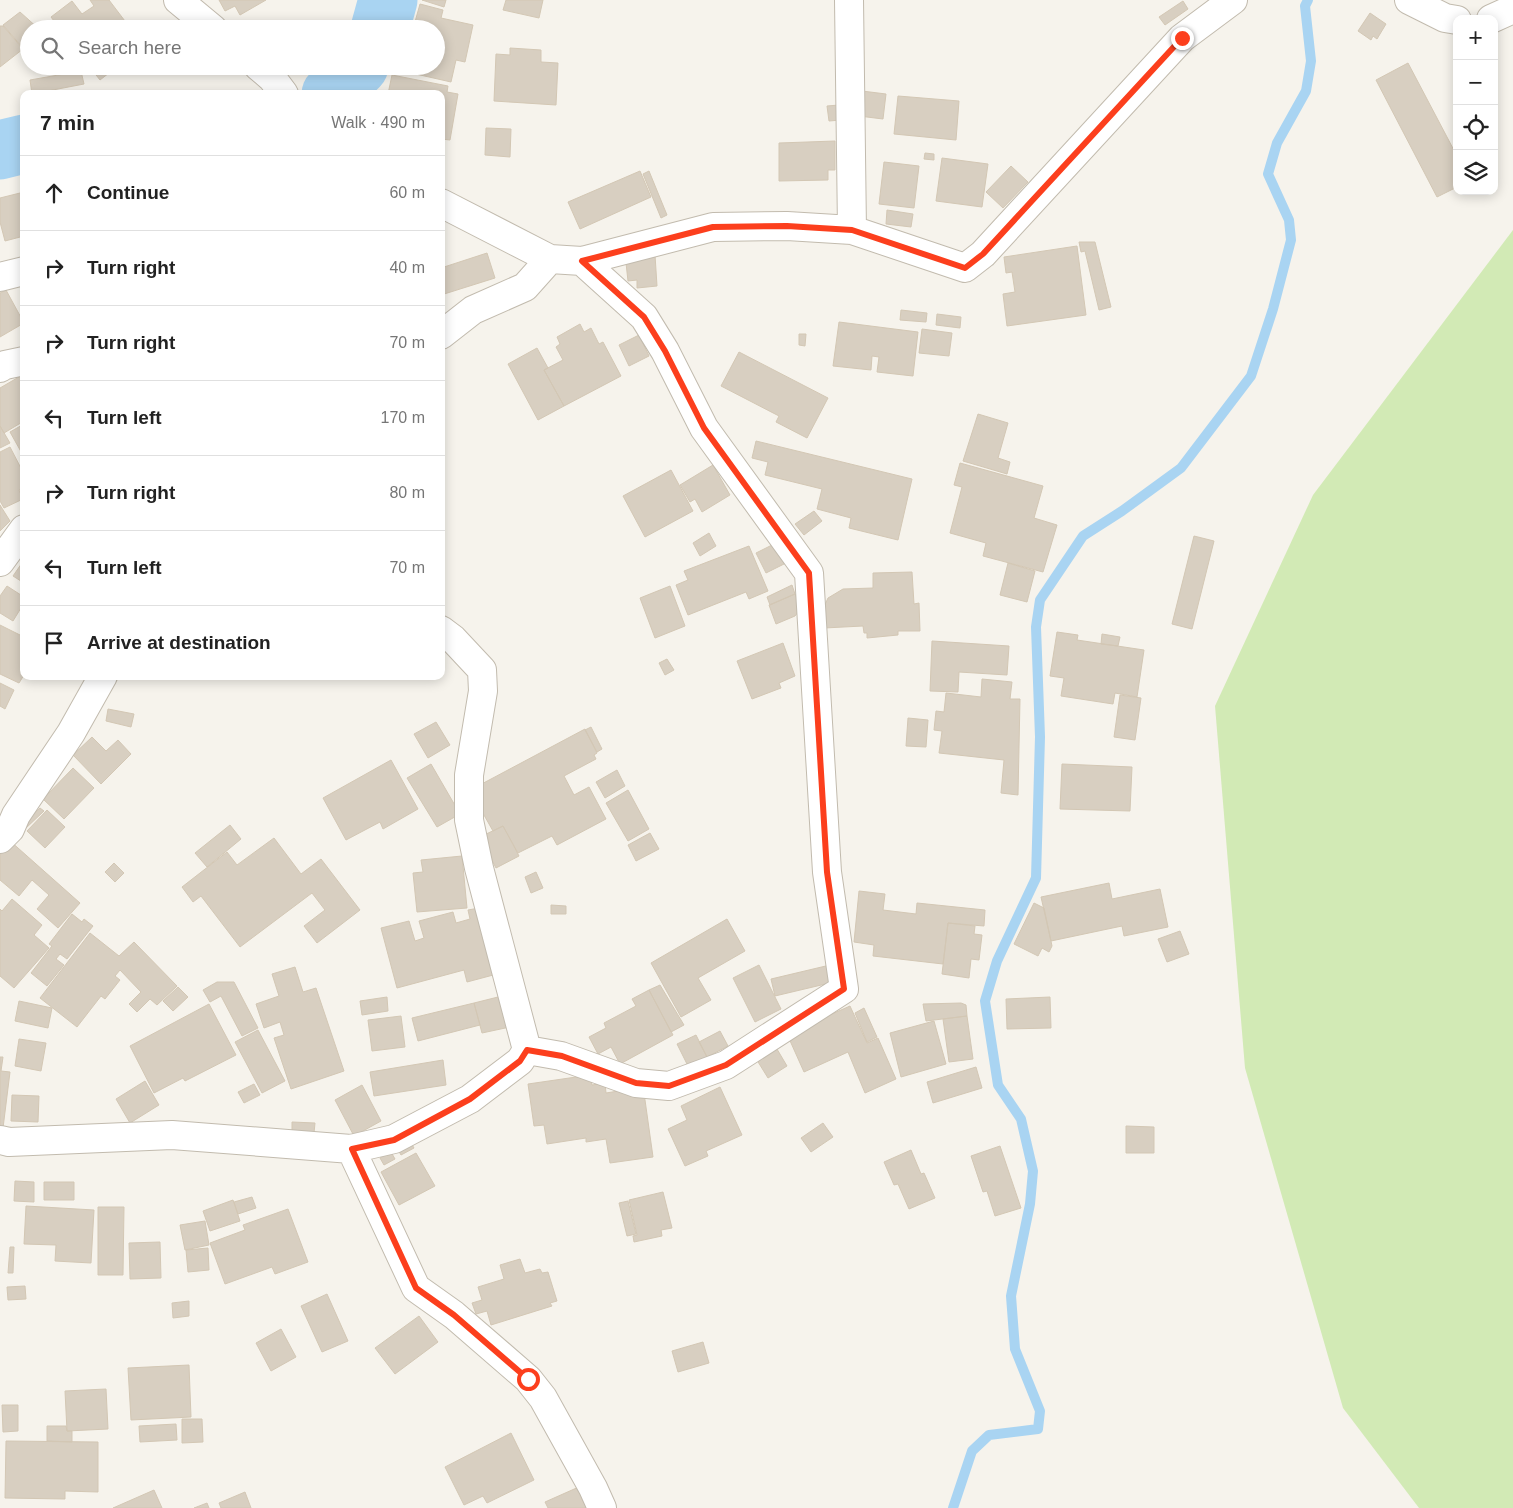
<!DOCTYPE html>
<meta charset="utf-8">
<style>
body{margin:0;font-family:Helvetica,sans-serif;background:#f6f6f6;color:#222}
.controls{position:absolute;right:15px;top:15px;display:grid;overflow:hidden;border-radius:10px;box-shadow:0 2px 12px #0003}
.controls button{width:45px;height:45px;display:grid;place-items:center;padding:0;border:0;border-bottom:1px solid #e0e0e0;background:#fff;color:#222;font:25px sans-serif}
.stop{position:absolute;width:15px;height:15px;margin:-11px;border:4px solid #fc3f1d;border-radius:50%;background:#fff}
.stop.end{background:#fc3f1d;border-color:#fff;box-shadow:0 1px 5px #0008}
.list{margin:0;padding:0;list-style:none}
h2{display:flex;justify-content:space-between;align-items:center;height:65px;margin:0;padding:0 20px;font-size:21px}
h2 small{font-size:16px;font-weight:400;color:#767676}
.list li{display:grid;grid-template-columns:32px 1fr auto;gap:15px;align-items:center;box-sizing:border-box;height:75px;padding:0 20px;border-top:1px solid #e0e0e0}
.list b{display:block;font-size:19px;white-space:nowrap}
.list em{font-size:16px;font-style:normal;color:#767676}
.icon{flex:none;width:28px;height:28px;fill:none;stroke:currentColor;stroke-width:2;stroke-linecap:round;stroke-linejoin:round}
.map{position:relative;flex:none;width:1513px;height:1508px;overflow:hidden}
.search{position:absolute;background:#fff;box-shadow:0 2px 12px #0003;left:20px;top:20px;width:425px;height:55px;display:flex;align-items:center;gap:12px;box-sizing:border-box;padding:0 18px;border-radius:28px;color:#767676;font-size:19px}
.panel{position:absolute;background:#fff;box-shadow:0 2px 12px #0003;left:20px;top:90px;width:425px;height:590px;border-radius:10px}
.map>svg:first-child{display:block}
</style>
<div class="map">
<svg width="1513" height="1508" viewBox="0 0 1513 1508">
<rect width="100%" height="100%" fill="#f6f3ec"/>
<path fill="#d2eab5" d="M1513,230V1508H1419L1343,1408L1245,1068L1215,706L1313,495Z"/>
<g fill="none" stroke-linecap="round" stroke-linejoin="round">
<path stroke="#a9d4f2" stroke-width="10" d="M953,1508L972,1451L989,1435L1038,1429L1040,1411L1015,1349L1011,1296L1030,1204L1033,1171L1021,1119L998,1085L985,1001L997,961L1036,878L1040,737L1036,627L1040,600L1083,536L1122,511L1181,468L1251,376L1273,309L1291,240L1289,220L1268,174L1277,143L1306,91L1311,61L1305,6L1308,0"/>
<path stroke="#a9d4f2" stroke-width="59" d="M380,29L388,0
M331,94L359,66
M0,150L24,144"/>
</g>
<path fill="#d8cfc1" stroke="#d3c7b4" d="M90,0H109L131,29H60L51,17L72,1L82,14L94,6Z
M219,0H266L240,15L235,6L225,11Z
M422,0H446L444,7Z
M506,0H543L539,18L503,10Z
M1183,1L1188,9L1165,25L1159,17Z
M420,4L443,10L441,18L473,25L465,62L456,60L451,82L407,72L408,66H436V29H413Z
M20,12L39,29H29V55L3,25Z
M1370,13L1386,24L1377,39L1373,36L1371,40L1358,31Z
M0,26H3L23,49L0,67Z
M510,48L541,50V62L558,63L556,105L494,101L496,54L510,55Z
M1408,63L1457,156V187L1437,197L1376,80Z
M89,66H118L100,80Z
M81,71L84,84L32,94L30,80Z
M392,75L448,86L447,92L458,94L450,140L441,139V94H388Z
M862,91L886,94L883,119L859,116Z
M898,96L959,101L956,140L894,134Z
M839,105L841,120L829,121L827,106Z
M486,128L511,129L510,157L485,155Z
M835,141V170H828V180L779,181V143Z
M925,153L934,154V160L924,159Z
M942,158L988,164L982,207L936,201Z
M884,162L919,166L914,208L879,204Z
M1011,166L1028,182L1003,208L986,192Z
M640,171L651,197L580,229L568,202Z
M649,171L667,215L661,218L643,174Z
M24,192V236L5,241L0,222V198Z
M887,210L913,214L911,227L886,224Z
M1079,242H1095L1111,307L1099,310L1085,251L1081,252Z
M1077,246L1086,315L1007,326L1003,294L1015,292L1012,272L1006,273L1004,257Z
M487,253L495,278L441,295V268Z
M655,255L657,286L637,288V280L628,281L626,263Z
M6,290L24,323L0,337V293Z
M901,310L927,313L926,322L900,320Z
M937,314L961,317L960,328L936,325Z
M839,322L918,332L913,376L877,372L879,357L872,356L871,370L833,366Z
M580,324L584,332L591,328L599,344L603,342L621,376L564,406L544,370L563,360L556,347L560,344L557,337Z
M922,329L952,333L949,356L919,353Z
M799,334H806L805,346L799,345Z
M639,335L649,356L629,366L619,345Z
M537,348L548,368L544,370L564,406L538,420L508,364Z
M739,352L828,398L807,438L776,422L779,416L721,386Z
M24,374V421L4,433L0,426V388Z
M978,414L1008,423L998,458L1010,462L1007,474L963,461Z
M24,424V457L10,432Z
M0,426L10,443L0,448Z
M756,441L912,479L898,540L849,528L851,518L817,509L822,489L765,475L768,462L752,458Z
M10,447L24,474V487L19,490L23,499L4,508L0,501V452Z
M960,463L1043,486L1034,518L1057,525L1043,572L983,556L986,543L950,533L962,487L954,485Z
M713,465L730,495L702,512L695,499L690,502L680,485Z
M671,470L693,511L645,537L623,496Z
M0,505L10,521L0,531Z
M814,511L822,521L804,535L795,524Z
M709,533L716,546L700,556L693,543Z
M1194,536L1214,541L1192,629L1172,624Z
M776,543L786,563L766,573L756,553Z
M749,546L768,591L749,599L746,592L688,615L676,585L688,580L684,571Z
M24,560V583L13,576Z
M1008,563L1035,571L1027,602L1000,595Z
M912,572L914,604L919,603L920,631H898V635L867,638V633H864L863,626L824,628L823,609L828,598L843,589L873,588V573Z
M792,585L795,594L770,605L767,597Z
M7,586L24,597V603L13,621L0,613V596Z
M670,586L685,626L655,638L640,598Z
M795,594L802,607L795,616L776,624L769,605Z
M0,625L24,637V675L19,683L0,674Z
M1057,632L1078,635L1077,640L1144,650L1137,697L1115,693L1113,704L1061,696L1064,678L1050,676Z
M1102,634L1120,637L1118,646L1101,644Z
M932,641L1009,646L1007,675L959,672L958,692L930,691Z
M783,643L795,676L779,683L781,688L752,699L737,661Z
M667,659L674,670L665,675L659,663Z
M982,679L1012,682L1010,699H1020L1018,795L1001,793L1004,760L939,753L942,731L934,730L936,711L944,712L946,693L981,697Z
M0,683L14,690L5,709L0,706Z
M1120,695L1141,698L1135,740L1114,737Z
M108,709L134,714L131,727L106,721Z
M908,718L928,720L926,747L906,746Z
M436,722L450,745L428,758L414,734Z
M591,727L602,749L597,752L585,730Z
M585,729L597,753L594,755L596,759L564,776L574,795L589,787L606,819L557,845L552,836L518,853L503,826L493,831L480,808L476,787Z
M92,737L106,751L118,740L131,754L101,784L73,755Z
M391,760L418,809L383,829L380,822L346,840L323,798Z
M431,764L460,814L437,827L407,778Z
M1062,764L1132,767L1130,811L1060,809Z
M73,768L94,788L64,819L43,799Z
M617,770L625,786L605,798L596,782Z
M628,790L649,829L628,841L606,803Z
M40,808L44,811L24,830L20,826Z
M47,810L65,827L45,848L27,831Z
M230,825L241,839L207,867L195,853Z
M503,826L519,856L496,868L480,837Z
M650,833L659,849L636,861L628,845Z
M274,838L301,874L321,859L360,910L317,943L304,926L325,910L312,893L240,947L201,896L193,902L182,887L227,852L237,865Z
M9,840L80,903L58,928L37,909L49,895L32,880L19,896L0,880V850Z
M462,856L467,908L417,912L413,873L423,872L421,860Z
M114,863L124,873L115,882L105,872Z
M536,872L543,888L531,893L525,877Z
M1109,883L1112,899L1160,889L1168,927L1124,936L1122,926L1051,941L1041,897Z
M859,891L885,894L883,910L916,914L917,903L985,910L984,926L948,923L943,964L873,956L874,945L854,942Z
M12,899L42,925L34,935L49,948L14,988L0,976V909L2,911Z
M1034,903L1044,908L1052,946L1049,952L1042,948L1038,956L1014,944Z
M551,905L566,906V914H551Z
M479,908L497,974L467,982L464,970L397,988L381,928L409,921L415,941L424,938L419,921L453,912L456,923L470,919L468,910Z
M72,914L82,922L84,919L93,926L67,959L60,954L56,959L64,965L47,986L31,973L52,946L49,944Z
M727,919L745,951L698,978L711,1000L681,1017L651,963Z
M948,923L975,926L974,934L982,935L979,960L971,959L969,978L942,974Z
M1180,931L1189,954L1167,962L1158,939Z
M90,933L119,956L134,942L177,986L157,1005L150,999L137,1012L129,1004L141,992L120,970L115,976L120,980L105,999L101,996L77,1027L40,998Z
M759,965L781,1009L755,1022L733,978Z
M830,965L834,982L775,996L771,979Z
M295,967L303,992L316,988L344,1071L291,1089L274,1038L284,1035L280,1022L264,1028L256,1004L279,996L272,974Z
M217,982H234L258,1028L242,1036L221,996L210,1002L203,990Z
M660,985L684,1025L671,1032L649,990Z
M178,987L188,997L173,1011L163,1001Z
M649,990L673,1035L620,1064L611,1047L598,1054L589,1037L606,1028L604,1023L636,1006L632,999Z
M502,996L510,1027L482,1033L474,1003Z
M387,997L388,1011L362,1015L360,1001Z
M1050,997L1051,1028L1007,1029L1006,999Z
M19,1001L52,1008L48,1028L15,1021Z
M474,1003L480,1025L418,1041L412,1018Z
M961,1003L966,1005L967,1016L926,1021L923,1004Z
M209,1004L236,1055L185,1081L183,1078L154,1093L130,1046Z
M850,1006L867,1043L878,1038L896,1079L865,1093L848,1052L804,1072L787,1034Z
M864,1008L877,1037L867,1042L855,1013Z
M401,1016L405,1047L372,1051L368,1020Z
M967,1016L973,1059L949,1062L943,1019Z
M934,1021L946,1064L901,1077L890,1033Z
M258,1030L285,1081L262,1093L235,1042Z
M720,1031L728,1046L707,1057L699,1042Z
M696,1035L707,1057L688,1066L677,1044Z
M19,1039L46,1043L41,1071L15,1066Z
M774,1044L787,1066L768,1078L755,1057Z
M0,1057H3L1,1071L10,1072L3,1128H0Z
M443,1060L446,1085L374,1096L370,1072Z
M976,1067L982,1088L933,1103L927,1082Z
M590,1075L592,1085L605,1083L606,1093L631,1089L644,1093L653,1157L610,1163L606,1139L586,1142V1138L547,1144L544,1125L534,1126L528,1084Z
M145,1081L159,1105L130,1123L116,1099Z
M254,1084L260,1095L244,1103L238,1092Z
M362,1085L381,1121L354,1136L335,1100Z
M720,1087L742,1135L706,1151L708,1156L685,1166L668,1129L687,1120L681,1106Z
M12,1095L39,1096L38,1122L11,1121Z
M292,1122L315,1123L314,1133L292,1132Z
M823,1123L833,1137L811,1152L801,1138Z
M1126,1126L1154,1127V1153H1126Z
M410,1141L414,1148L401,1155L397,1148Z
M1000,1146L1021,1208L995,1216L987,1191L983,1192L971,1156Z
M911,1150L921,1174L924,1173L935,1198L909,1209L898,1184L894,1185L884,1162Z
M391,1152L395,1159L384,1165L380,1158Z
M416,1153L435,1186L399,1205L381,1172Z
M15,1181L34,1182V1202L14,1201Z
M44,1182H74V1200H44Z
M663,1192L672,1228L661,1230L662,1236L634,1242L633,1236L637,1235L629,1200Z
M252,1197L256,1208L238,1214L234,1202Z
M233,1200L240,1221L210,1231L203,1211Z
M628,1201L636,1234L627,1236L619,1203Z
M26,1206L94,1210L91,1263L55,1261L56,1245L24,1244Z
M98,1207H124L123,1275H98Z
M288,1209L308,1262L275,1274L272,1267L225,1284L210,1243L245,1230L243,1225Z
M205,1221L209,1245L185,1250L180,1225Z
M160,1242L161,1278L130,1279L129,1243Z
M10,1247H14L13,1273H8Z
M208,1248L209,1270L188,1272L186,1250Z
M520,1259L525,1273L540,1269L542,1273L548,1272L557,1301L550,1303L552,1306L491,1325L487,1311L476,1314L472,1303L482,1300L478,1287L504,1279L500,1265Z
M25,1286L26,1299L8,1300L7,1287Z
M327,1294L348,1341L322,1352L301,1306Z
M189,1301V1316L173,1318L172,1303Z
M419,1316L438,1342L395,1374L375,1348Z
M281,1329L296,1357L271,1371L256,1343Z
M703,1342L709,1363L678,1372L672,1351Z
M189,1365L191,1417L131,1420L128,1368Z
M106,1389L108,1429L67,1431L65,1391Z
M2,1405H18V1431L3,1432Z
M182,1419H202L203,1442L182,1443Z
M176,1424L177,1440L140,1442L139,1426Z
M47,1426H66L67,1431H72V1442L47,1441Z
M511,1433L534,1480L487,1503L483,1496L464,1505L445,1467Z
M6,1441L98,1442V1492L65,1491V1499L5,1498Z
M581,1486L590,1508H548L545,1502Z
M154,1490L162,1508H113Z
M245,1492L251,1508H221L219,1503Z
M207,1503L209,1508H194Z"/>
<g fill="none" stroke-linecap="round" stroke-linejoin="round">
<g stroke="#c2bbae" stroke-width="30">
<path id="minor" d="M178,0L213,29
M1409,0L1445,18L1457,20
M1491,19L1513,9
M258,66L272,78L284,94
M441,203L550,259L582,261L713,227L787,226L852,230L849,0
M852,230L965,268L983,254L1182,38L1233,0
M0,277L24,271
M441,335L473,310L525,287L550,259
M0,368L5,365L24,361
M0,562L24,529
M441,630L453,639L482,670L483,691L469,775V820L479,868L527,1050
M0,839L10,829L16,815L71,733L103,676
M0,1140L9,1142L172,1135L351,1149L394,1139L470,1099L520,1061L527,1050L561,1056L636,1083L669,1086L726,1065L844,989L827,872L809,573L704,428L665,351L644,317L582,261
M351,1149L416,1288L454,1315L528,1379L543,1398L593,1488L602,1508"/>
</g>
<use href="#minor" stroke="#fff" stroke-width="28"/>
</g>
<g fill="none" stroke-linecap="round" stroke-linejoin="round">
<path stroke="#fc3f1d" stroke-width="6" d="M528,1379L454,1315L416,1288L352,1149L394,1140L470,1099L520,1061L527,1050L562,1056L636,1083L669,1086L726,1065L844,989L827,872L809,573L704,428L665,351L644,317L582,261L713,227L787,226L852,230L965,268L983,254L1182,38"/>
</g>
</svg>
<div class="controls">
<button>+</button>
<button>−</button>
<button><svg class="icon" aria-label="locate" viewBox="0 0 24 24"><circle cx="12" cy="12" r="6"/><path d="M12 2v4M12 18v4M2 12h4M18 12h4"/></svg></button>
<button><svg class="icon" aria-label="layers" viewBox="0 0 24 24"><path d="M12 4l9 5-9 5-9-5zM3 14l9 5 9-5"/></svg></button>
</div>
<div class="stop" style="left:528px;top:1379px"></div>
<div class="stop end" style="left:1182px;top:38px"></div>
<div class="search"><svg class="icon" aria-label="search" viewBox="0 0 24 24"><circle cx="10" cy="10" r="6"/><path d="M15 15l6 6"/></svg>Search here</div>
<section class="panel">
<h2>7 min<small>Walk · 490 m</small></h2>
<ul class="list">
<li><svg class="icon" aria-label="ahead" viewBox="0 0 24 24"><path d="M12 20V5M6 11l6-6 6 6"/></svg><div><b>Continue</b></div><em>60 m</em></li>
<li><svg class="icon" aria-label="right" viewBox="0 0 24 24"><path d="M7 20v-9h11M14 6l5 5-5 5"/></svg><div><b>Turn right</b></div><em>40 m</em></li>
<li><svg class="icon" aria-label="right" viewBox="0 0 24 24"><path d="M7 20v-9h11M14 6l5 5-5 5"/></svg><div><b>Turn right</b></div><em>70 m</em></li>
<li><svg class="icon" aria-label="left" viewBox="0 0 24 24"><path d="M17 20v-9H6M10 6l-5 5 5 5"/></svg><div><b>Turn left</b></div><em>170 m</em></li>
<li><svg class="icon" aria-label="right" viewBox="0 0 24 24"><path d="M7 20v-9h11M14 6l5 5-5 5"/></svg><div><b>Turn right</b></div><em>80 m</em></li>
<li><svg class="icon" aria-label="left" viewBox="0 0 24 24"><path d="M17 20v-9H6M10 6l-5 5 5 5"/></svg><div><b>Turn left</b></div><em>70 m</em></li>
<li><svg class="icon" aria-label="arrive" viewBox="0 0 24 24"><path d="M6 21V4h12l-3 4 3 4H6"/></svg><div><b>Arrive at destination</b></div></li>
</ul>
</section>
</div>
